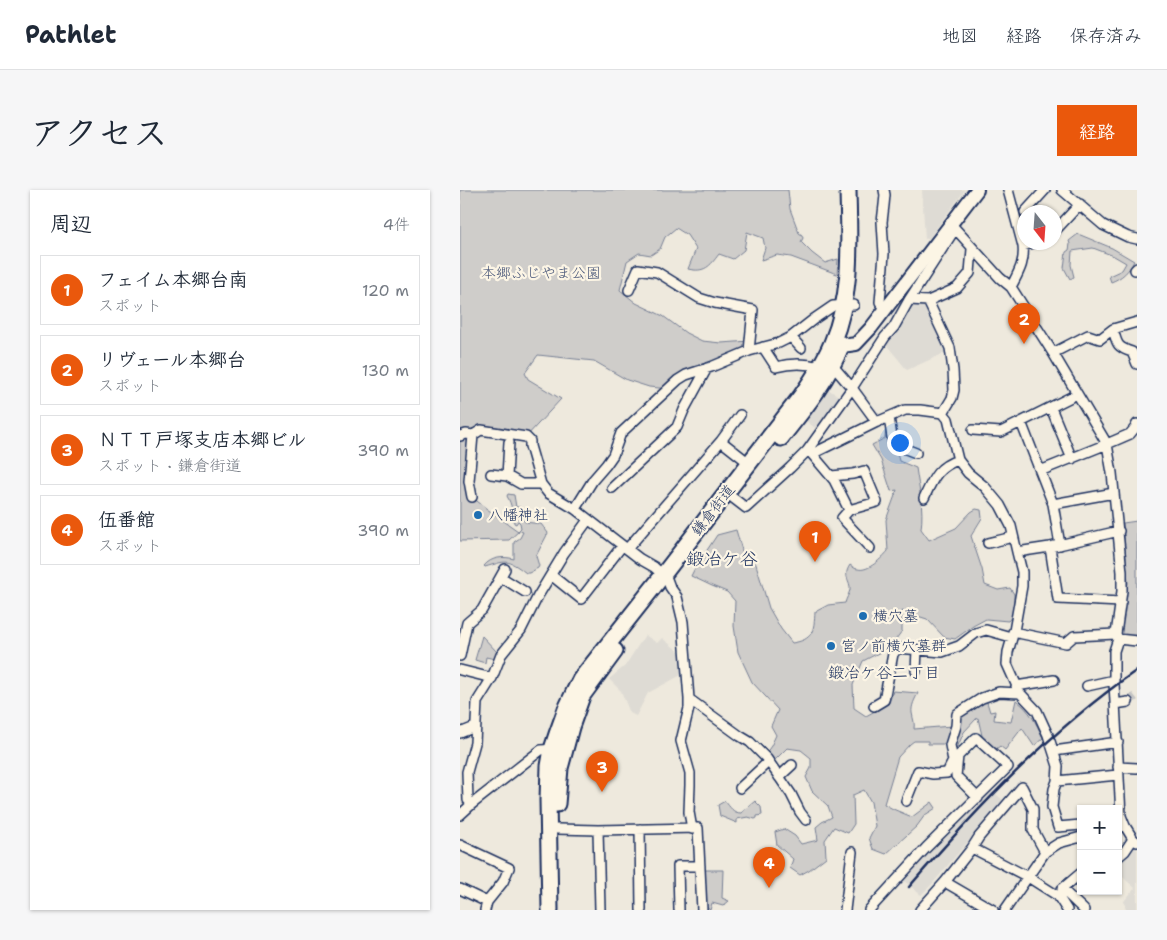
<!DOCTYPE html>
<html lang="ja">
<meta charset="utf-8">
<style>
body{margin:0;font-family:"Shantell Sans","Klee One",sans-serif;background:#f6f6f7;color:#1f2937}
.controls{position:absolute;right:15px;bottom:15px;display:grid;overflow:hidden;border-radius:0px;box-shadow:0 1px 4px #0004}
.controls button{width:45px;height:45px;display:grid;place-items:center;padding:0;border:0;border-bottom:1px solid #e0e1e3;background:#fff;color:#1f2937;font:25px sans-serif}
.compass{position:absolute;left:557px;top:15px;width:45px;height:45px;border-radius:50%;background:#fff;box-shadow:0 1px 4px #0004;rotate:163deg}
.you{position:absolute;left:439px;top:252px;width:18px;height:18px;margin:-12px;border:4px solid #fff;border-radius:50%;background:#1a73e8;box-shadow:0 0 0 8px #1a73e833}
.badge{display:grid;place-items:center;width:32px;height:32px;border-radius:50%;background:#ea580c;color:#fff;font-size:16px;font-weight:700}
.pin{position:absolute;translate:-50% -41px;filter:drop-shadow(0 1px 2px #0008)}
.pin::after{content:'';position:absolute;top:26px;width:18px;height:15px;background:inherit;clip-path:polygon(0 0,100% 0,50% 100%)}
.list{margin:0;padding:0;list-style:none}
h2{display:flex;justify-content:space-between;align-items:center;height:65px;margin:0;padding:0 20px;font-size:21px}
h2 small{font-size:16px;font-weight:400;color:#747a83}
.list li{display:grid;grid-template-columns:32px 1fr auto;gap:15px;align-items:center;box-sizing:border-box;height:70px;margin:0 10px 10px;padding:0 10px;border:1px solid #e0e1e3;border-radius:0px}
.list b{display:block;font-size:19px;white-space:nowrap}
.list p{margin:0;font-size:16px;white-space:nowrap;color:#747a83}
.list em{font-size:16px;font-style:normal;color:#747a83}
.map{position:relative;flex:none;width:677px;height:720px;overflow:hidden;border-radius:0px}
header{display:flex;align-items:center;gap:30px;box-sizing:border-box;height:70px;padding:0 25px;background:#fff;border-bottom:1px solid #e0e1e3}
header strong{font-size:24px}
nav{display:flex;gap:28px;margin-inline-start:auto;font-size:18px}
.intro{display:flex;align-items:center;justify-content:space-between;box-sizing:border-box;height:120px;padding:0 30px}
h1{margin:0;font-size:35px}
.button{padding:12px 22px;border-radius:0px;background:#ea580c;color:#fff;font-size:18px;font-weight:700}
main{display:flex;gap:30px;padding:0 30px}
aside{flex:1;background:#fff;border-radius:0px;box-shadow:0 1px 4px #0004}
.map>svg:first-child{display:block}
</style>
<header>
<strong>Pathlet</strong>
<nav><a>地図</a><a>経路</a><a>保存済み</a></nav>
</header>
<div class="intro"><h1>アクセス</h1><a class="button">経路</a></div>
<main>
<aside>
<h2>周辺<small>4件</small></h2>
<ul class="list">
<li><span class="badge">1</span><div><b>フェイム本郷台南</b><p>スポット</p></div><em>120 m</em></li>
<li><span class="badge">2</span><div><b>リヴェール本郷台</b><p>スポット</p></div><em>130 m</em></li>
<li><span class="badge">3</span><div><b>ＮＴＴ戸塚支店本郷ビル</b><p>スポット · 鎌倉街道</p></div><em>390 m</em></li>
<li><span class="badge">4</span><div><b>伍番館</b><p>スポット</p></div><em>390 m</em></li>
</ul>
</aside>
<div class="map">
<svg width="677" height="720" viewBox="0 0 677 720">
<rect width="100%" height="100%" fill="#eee9dd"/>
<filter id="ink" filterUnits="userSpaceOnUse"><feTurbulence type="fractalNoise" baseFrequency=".02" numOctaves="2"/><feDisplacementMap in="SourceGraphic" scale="10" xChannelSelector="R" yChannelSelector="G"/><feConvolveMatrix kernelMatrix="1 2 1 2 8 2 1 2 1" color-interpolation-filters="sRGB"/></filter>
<g filter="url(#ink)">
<path fill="#dedbd4" d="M462,0H505L469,48L465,49Z
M449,114L466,115L487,162L447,180L425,153Z
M369,200L382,208L359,241L345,230Z
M185,445L197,453L202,448L221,463L223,484L188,503L176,526L170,523L161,501L149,489L165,476Z
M531,600L543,610L473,693L461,705L443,690L474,656Z
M673,654L677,657V720H666L664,711L675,698L658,683V673L668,663Z"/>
<path fill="#cfcdca" stroke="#757e94" d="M0,0H328L330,19L339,43L342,45L343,48L341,52L352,63L365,73L378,69L377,84L331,67L317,65L301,70L305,58L303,48L287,42L284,60L273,69L259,64C250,76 245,83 228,79L236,59L227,45L216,38L205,47L200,59L191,65L179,63L167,71L160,100L176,113L203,126L226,143L242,151L261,153L290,151L289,161L226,185L209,199L189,197L167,190L134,171L78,165L65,183L68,189L101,209L66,247L21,240L13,245L12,307L27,319L58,341L61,338L60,333L58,331L56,334L54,333C53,323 52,315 47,306L48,304L54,305L56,317H60L62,319V329L65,332L81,334L88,343L76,366L79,376L78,378L69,383H66C47,368 46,371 25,377L24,376C31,367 44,366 54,369V352L60,348L63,342L59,341L49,350L0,351Z
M618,44L652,58L674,71C669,81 662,88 651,92L649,86L662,80L666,73L654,66L633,58L612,61L611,75L614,87L610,89L604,78L606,62L609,60L610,54L609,51Z
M431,233L439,271L456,278C459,299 464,318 461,339L469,350L496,338L511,322L516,319L521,320L522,328L511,346L522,379L525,395L538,400L550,398L554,404V424L548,431L526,429L513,436L495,449L484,447L467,429L442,421V441L430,457L403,471L393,495L394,518L406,526L429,513L433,501L458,503C455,509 451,516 452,523C453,529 455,533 454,539L492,536L488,554H468V551H454L450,554L438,567L424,614L433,619L452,627L472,612L476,618L465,625L457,636L426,664L413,659L409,648L415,636L411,612L404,600L393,605L394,634L388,643L374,637L365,650L366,667L349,680L340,685L330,678L333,669L317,655L315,642L324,639L335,646L341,654L358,650L356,637L362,632L372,627L368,616L352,601L346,587L351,578V568L341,560L327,558L313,572L306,563L311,556L316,545L311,536L318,520L292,492L278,462L274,436L275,411L267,402L252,396L231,386L234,380L257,345L276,340L284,367L295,371L309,418L321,439L332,453C353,450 354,441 355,422L368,415L385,413C386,409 389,404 390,400C391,390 382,387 390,375C393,377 395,379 398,379C408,382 422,368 428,361L426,330L437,300L431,301L421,270L412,255L425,248L426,234Z
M677,331V448L660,446L668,393L663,333Z
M22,446L38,463L35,469L26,467L25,473L15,470Z
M526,509L530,522L535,521L534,530L551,532L556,510C571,522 575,531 583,548L574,556L562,538L545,560L540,556L536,559L523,550L518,528L516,529L504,542L497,558L494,554L500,526Z
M265,611C270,617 273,623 281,623L295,611L301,617L302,625L297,626V628L295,629L288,627L277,629V633L260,626L258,615Z
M244,680H263L262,708L269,711L263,716L252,713L250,720L245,716Z"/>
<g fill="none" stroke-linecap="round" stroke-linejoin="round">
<path stroke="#c4c4c4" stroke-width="9" stroke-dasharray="9 4.5" stroke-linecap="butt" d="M668,512L677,505"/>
<g stroke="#1b2f5e" stroke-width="12">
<path id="street" d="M424,0L425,5L424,15L422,32L424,64L420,112L426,119
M548,0L563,56C565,73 558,83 551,97
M602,0L643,35L668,47L677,49
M565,22L585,0
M491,34L540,88L551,97L593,163L647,254L652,283L662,382V401L656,444L658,449L654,461V493L661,626L665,636
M594,42L620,14
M563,56L576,52
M675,80L677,78
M169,100L178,79L197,82L239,108L255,113L293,120L289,161
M449,110L468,111L490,158L493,180L494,200L492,208L483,223
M468,111L497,98L510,83L512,59
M653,139C657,153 656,157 672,162L677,174
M331,147L341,158
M303,157L316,177C331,173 345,173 360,177
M593,163L628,145L640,149L653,139L677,132
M373,176L392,198L417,232
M591,218L612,269
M429,227L433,254L456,263
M561,232L593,314L600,355
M513,240L541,242L617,204
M0,246L6,244L13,245
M261,251L280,225
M347,261L392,198L425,147L434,137L449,110L495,39
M352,264L374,290L389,320L382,328L410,358
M580,281L647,254L670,244L675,238L677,234
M31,284L47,286L61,294H81
M47,286L49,252
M371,286L393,284L404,281L417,312L389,320
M152,298L217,237L224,220L247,178
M12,307L9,291L13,245L21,240L66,247L70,251V256L81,294L88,303L115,319
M273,308L286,318L330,278L347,261L352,264L417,232L445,220H460L483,223L488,229L498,270L508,283L525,297L540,315L551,336L557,362L562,382V396L554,441L548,462L547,474L560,503L577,521L588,545L598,576L597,591L594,599L592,617L598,637L621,635
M464,308C473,289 477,277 498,270
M593,314L654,303
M528,353L553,347
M590,357L598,409L661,412
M167,359L261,251L289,273
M557,362L590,357L659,341
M91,385L121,409L162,356
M41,387L65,402
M553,442L606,453L614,446L656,444
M658,449L677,451
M0,466L7,433L22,420L45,379
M0,480L32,488
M456,481L457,460
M556,496L594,490
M627,496L654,490
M229,509L280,546L290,552L307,569L331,604L340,622L346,630
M655,514L668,512
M414,516L424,510L433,464L438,458L482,462L499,456L516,443L526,440L551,447
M0,543L15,537
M594,561L658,552
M658,577L677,578
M319,587L332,575
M597,591L658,585
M280,598L308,572
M446,611L458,581L473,584L487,583L493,571L490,555L496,536L497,524L522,508L539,502L560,503
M12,614L8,610L7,582L15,553L17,512L32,488L41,465L61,440L78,406L104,363L128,330
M0,625L12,614L81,560L95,559
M658,637L665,636L673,649L677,652
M97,639L138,640L238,638L242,720
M180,639L181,720
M232,639L229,622L230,595V583L221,551L229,518V509L223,432L217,407L210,397L207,389L194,377L180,369L115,319L133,290L146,275L153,265L161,243L218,190L226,185L251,177L289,161L319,153L331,147L354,129L373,116L394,115
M138,640L140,720
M0,655L49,678L43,692L27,712L25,720
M585,662L573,640V619L562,597L519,647L512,658L568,687L598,706L607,720
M658,667L665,661L673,649
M621,683L602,699L624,720
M485,692L533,720
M0,699L27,712
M219,720L218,676H240
M385,720L392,662
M409,720L466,658L548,577L516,548L498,566L496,586L518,608
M460,720L485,692L512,658
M545,720L585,662L599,653L621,647"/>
</g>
<g stroke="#1b2f5e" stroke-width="16">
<path id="secondary" d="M373,152L382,156L396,154L411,138L517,0"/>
</g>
<g stroke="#1b2f5e" stroke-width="19">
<path id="primary" d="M321,248C345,218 368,190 382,154
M97,614L100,578L103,567L111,537L122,506L155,461
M90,720L88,610L89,576L92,559L97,544L106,519L114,502L120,490L203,385L341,206C353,189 364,172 372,153C393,103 389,52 388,0"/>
</g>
<use href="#street" stroke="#fcf5e5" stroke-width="9"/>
<use href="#secondary" stroke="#fcf5e5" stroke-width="12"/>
<use href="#primary" stroke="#fcf5e5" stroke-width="15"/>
<path stroke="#1b2f5e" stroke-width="2.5" d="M449,697C517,618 591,540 677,480"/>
</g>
</g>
<g fill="#1f6fb2" stroke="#fcf5e5" stroke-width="2">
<circle cx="18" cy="325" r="5"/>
<circle cx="403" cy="426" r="5"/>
<circle cx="371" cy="456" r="5"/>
</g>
<g text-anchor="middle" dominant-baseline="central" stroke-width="4.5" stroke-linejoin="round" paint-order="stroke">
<g font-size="15" fill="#485679" stroke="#fcf5e5">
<text x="81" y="83">本郷ふじやま公園</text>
</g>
<g font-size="15" fill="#1b2f5e" stroke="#fcf5e5">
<text transform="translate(253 320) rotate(-52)">鎌倉街道</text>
</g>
<g font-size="15" fill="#1b2f5e" stroke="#fcf5e5" text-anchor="start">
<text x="28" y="325">八幡神社</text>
<text x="413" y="426">横穴墓</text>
<text x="381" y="456">宮ノ前横穴墓群</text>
</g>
<g font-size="16" fill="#1b2f5e" stroke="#fcf5e5">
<text x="424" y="482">鍛冶ケ谷二丁目</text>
</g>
<g font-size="18" fill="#1b2f5e" stroke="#fcf5e5">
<text x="262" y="369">鍛冶ケ谷</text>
</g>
</g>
</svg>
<div class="controls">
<button>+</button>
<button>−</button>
</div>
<svg class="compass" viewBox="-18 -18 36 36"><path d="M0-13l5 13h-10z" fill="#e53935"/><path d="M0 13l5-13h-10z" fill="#747a83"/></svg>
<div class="you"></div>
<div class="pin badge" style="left:355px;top:372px">1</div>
<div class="pin badge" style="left:564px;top:154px">2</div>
<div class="pin badge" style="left:142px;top:602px">3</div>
<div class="pin badge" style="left:309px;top:698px">4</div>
</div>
</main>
